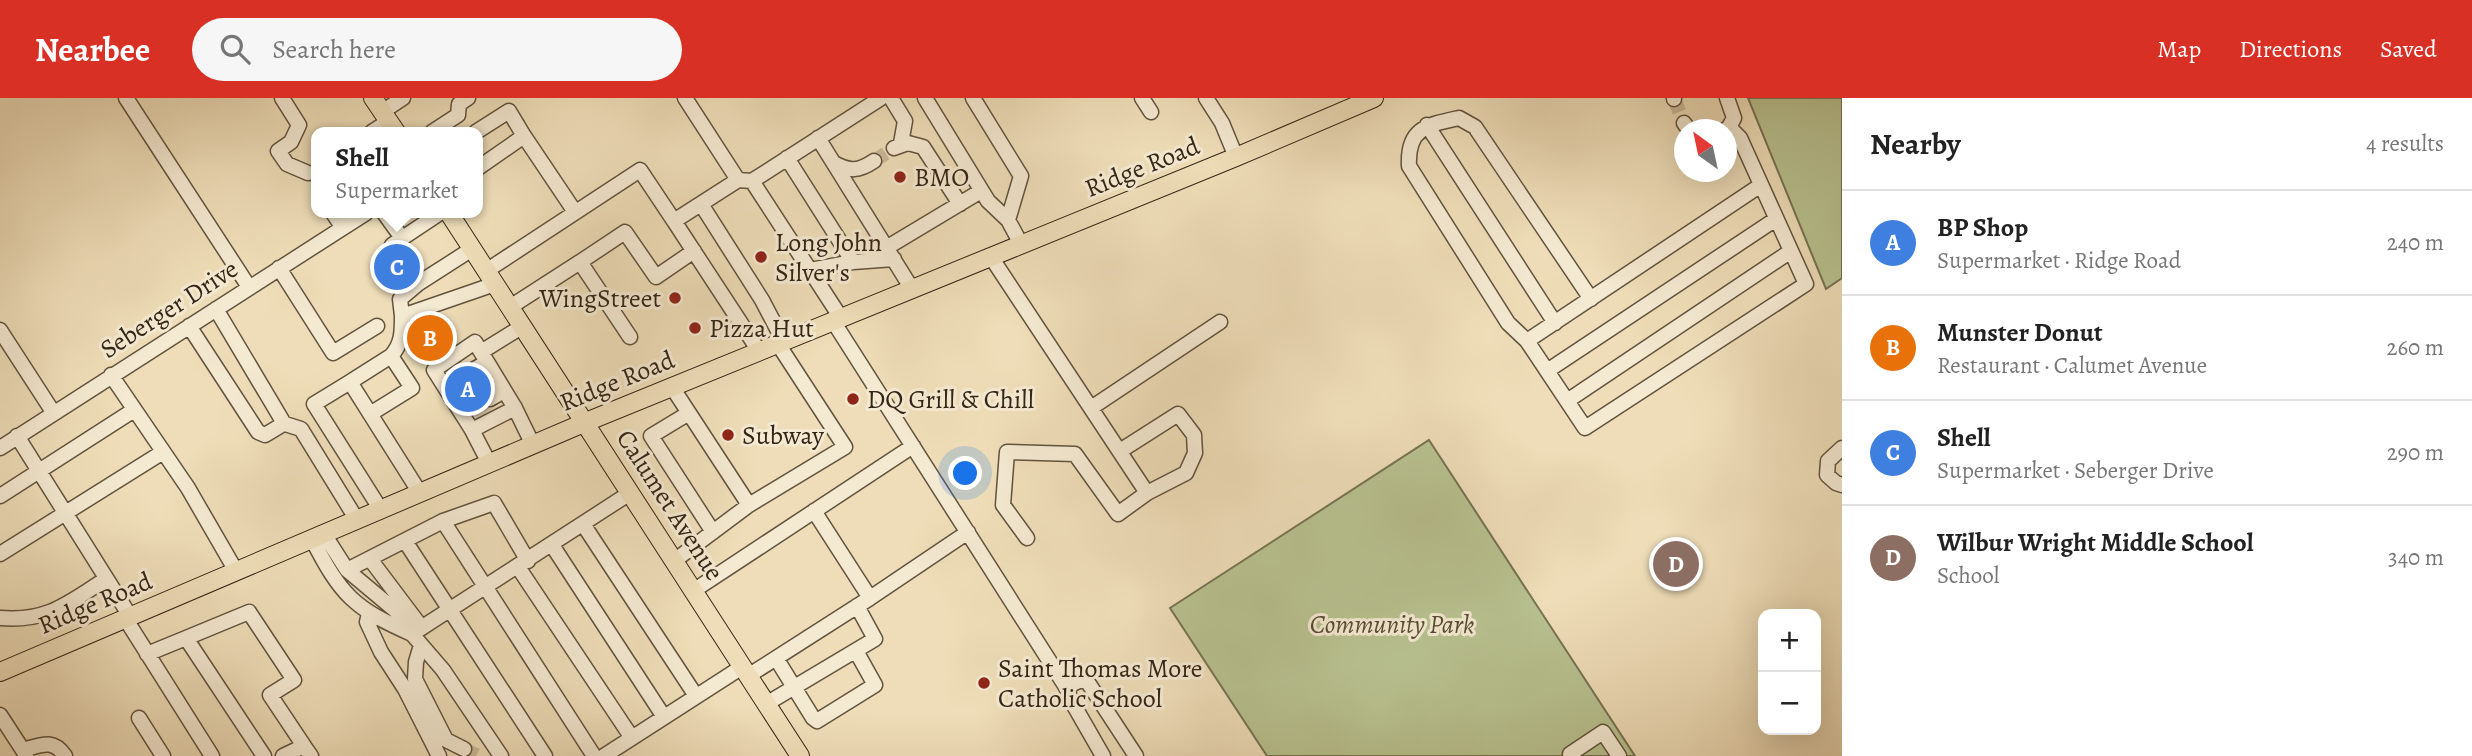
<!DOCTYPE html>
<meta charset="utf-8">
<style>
body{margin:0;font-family:Alegreya,serif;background:#f6f6f6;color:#222}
.controls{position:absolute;right:21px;bottom:21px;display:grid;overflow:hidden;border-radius:14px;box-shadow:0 7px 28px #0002}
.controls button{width:63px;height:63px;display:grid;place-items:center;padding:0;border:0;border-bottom:2px solid #e0e0e0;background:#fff;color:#222;font:35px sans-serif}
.compass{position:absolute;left:1674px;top:21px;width:63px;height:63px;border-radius:50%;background:#fff;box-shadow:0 7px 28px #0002;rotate:327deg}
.you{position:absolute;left:966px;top:376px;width:24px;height:24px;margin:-18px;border:5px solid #fff;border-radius:50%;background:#1a73e8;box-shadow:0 0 0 10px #1a73e833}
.badge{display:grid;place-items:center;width:46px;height:46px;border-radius:50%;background:#d93025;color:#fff;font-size:23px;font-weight:700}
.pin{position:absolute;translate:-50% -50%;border:4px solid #fff;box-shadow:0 2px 7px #0006}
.popup{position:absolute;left:311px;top:29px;width:172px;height:91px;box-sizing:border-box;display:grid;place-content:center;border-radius:14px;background:#fff;filter:drop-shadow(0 2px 5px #0005);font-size:23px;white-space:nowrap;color:#767676}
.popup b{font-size:26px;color:#222}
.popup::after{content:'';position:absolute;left:50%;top:100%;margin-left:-14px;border:14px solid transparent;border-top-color:#fff}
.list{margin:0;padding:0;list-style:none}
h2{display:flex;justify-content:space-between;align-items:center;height:91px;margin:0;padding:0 28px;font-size:30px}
h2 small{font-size:23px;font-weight:400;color:#767676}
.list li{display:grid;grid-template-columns:46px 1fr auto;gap:21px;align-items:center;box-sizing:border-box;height:105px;padding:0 28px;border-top:2px solid #e0e0e0}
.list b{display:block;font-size:26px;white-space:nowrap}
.list p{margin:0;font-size:23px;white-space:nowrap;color:#767676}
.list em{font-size:23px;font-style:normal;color:#767676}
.icon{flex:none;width:38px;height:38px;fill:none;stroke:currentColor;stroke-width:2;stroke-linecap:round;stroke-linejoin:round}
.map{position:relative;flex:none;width:1842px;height:658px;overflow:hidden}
header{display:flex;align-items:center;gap:42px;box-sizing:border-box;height:98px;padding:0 35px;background:#d93025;color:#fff}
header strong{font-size:33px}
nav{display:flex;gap:38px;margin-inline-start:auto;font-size:24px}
.search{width:490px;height:63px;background:#f6f6f6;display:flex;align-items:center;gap:18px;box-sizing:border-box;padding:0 24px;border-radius:38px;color:#767676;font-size:26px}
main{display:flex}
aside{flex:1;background:#fff}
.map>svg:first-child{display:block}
</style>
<header>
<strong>Nearbee</strong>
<div class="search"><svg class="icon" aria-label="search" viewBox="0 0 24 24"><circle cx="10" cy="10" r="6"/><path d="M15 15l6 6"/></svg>Search here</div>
<nav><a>Map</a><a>Directions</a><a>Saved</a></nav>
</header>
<main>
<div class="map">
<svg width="1842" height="658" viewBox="0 0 1842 658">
<rect width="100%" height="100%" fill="#eeddb8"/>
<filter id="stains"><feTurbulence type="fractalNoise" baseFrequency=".00286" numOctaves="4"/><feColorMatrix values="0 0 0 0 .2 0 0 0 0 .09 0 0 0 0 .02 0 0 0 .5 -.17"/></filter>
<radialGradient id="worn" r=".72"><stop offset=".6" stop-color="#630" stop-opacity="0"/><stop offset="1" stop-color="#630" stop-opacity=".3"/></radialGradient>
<path fill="#b8c190" stroke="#767353" stroke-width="2" d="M1748,0H1842V180L1826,191Z
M1429,342L1635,658H1267L1170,510Z"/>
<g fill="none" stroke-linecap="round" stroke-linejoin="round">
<path stroke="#c9b898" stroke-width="14" stroke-dasharray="14 7" stroke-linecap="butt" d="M1674,1L1684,25
M874,63L894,50
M455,283L473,272
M473,312L490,301
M464,651L478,658"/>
<g stroke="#62533e" stroke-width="17">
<path id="minor" d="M126,0L249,189
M282,0L299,27L291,44L278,53L287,66L308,75
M685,0L738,82L752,83L881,0
M891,0L905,23L901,45
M925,0L988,103L1008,122L1021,146
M973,0L1021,78L1008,122
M1142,0L1151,14
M1206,0L1222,25L1236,59
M1674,0V1
M1727,0L1734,20L1729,29
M382,14L403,0
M1684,25L1689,32
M1427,27L1555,225
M372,34L389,23
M432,34L458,17L459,6L468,0
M476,34L509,13L524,38
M818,40L912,191
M894,50L908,45L923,49L960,106
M787,60L853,164L810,172
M834,65C850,74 859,73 874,63
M478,70L524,38L575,114
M738,82L674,123L759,253
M752,83L841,220
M701,106L762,202L784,244
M333,115L343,130
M384,115L402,140
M440,115L392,147L419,185L472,151
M886,150L981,93
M991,159L1147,395L1118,416L1075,356L1007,354L1003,407L1027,440
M580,164L625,134L656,179L694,153
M853,164L894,161
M279,170L333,255L377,228
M486,173L640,72L674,123
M419,185L400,201L402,218L495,186
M1591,201L1475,29L1459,20C1427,27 1407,30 1409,68L1508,225L1527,243L1585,330L1806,186L1740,40L1729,29L1725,32
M510,209L580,164L630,239
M833,223L1066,589L1072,604L1103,658
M189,228L258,334L265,337L280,328L282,322L216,211
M0,232L53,314
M1527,243L1761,87
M481,254L523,228
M391,258C402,246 402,234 402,218
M473,272L487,264
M1547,273L1776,121
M111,277L188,390L236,473
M350,284L391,258L412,290L370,316
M672,289L749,407L674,463
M490,301L504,293
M1567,303L1791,153
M1091,310L1220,224
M689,315L651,338L713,434
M282,325L301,331L357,422
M472,332L515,310
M17,338L130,518
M0,350L366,115
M1842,350L1828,363L1827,377L1836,385L1842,387
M1120,353L1178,316L1194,337L1195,355L1186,375L1147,395
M489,365L472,332L434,272L475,244L515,310L533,347
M0,398L134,312
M749,407L845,349L778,246
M381,412L314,306L350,284L420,395
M443,423L594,658
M583,426L696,598
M312,441C341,497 353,510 412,536L396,513L347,472L324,436
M405,443L545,658
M552,447L664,619
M0,456L163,354
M370,461L422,530
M518,469L632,640
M347,472L443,423L494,405L528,463
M693,493L913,348
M870,500L968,434
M369,515L367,524L381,554L405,591L439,658
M0,520C48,524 68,505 106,481
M125,520L212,658
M421,547L416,564L415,581L446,642L464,651
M147,556L186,540
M776,560L813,620L817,623L875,587L856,553
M748,578L870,500L814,413
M1066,589L1079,583H1087L1136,658
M766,606L875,541L857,508
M0,617L26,657
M139,620L163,658
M23,652C41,647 53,640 65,658
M264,658L186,540L249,514L294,582L270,597L304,648
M283,658L304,648L311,658
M501,658L443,572L412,536L630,395
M604,658L742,569
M1572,658L1570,656L1603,634L1619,658"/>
</g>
<g stroke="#342516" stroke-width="20">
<path id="major" d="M373,0L396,34
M449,115L800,658
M0,574L586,324L1236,59L1374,0"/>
</g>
<use href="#minor" stroke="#f4e9d1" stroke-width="14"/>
<use href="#major" stroke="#eeddb8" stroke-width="18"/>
</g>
<g fill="#8f2418" stroke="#f4e9d1" stroke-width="2.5">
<circle cx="900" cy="79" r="7"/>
<circle cx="761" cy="159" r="7"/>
<circle cx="675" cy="200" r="7"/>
<circle cx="695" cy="230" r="7"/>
<circle cx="853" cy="301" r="7"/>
<circle cx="728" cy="337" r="7"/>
<circle cx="984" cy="585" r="7"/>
</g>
<g text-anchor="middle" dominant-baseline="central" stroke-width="6" stroke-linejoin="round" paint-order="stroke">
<g font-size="26" fill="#342516" stroke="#f4e9d1">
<text transform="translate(1142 69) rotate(-22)">Ridge Road</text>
<text transform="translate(169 211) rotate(-33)">Seberger Drive</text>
<text transform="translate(617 283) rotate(-22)">Ridge Road</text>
<text transform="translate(670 407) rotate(57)">Calumet Avenue</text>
<text transform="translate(95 505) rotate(-23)">Ridge Road</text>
</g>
<g font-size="26" fill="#342516" stroke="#f4e9d1" text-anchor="start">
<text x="914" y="79">BMO</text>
<text x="775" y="144">Long John<tspan x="775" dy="30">Silver's</tspan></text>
<text x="661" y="200" text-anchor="end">WingStreet</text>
<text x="709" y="230">Pizza Hut</text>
<text x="867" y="301">DQ Grill &amp; Chill</text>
<text x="742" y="337">Subway</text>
<text x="998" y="570">Saint Thomas More<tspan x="998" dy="30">Catholic School</tspan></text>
</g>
<g font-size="26" font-style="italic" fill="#554c34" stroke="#f4e9d1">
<text x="1392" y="526">Community Park</text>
</g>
</g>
<rect width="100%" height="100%" filter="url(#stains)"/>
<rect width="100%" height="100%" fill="url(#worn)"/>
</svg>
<div class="controls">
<button>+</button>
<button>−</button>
</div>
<svg class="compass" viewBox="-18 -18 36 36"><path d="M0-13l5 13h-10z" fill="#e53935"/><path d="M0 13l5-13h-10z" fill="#767676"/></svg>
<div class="you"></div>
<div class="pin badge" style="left:468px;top:291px;background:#3f7fe0">A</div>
<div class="pin badge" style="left:430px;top:240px;background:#e8710a">B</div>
<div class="pin badge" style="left:397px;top:169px;background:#3f7fe0">C</div>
<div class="popup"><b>Shell</b>Supermarket</div>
<div class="pin badge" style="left:1676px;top:466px;background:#8d6e63">D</div>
</div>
<aside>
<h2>Nearby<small>4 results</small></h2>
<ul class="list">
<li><span class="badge" style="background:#3f7fe0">A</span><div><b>BP Shop</b><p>Supermarket · Ridge Road</p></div><em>240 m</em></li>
<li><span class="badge" style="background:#e8710a">B</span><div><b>Munster Donut</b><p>Restaurant · Calumet Avenue</p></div><em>260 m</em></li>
<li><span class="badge" style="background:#3f7fe0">C</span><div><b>Shell</b><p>Supermarket · Seberger Drive</p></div><em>290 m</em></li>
<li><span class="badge" style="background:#8d6e63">D</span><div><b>Wilbur Wright Middle School</b><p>School</p></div><em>340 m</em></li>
</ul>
</aside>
</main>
